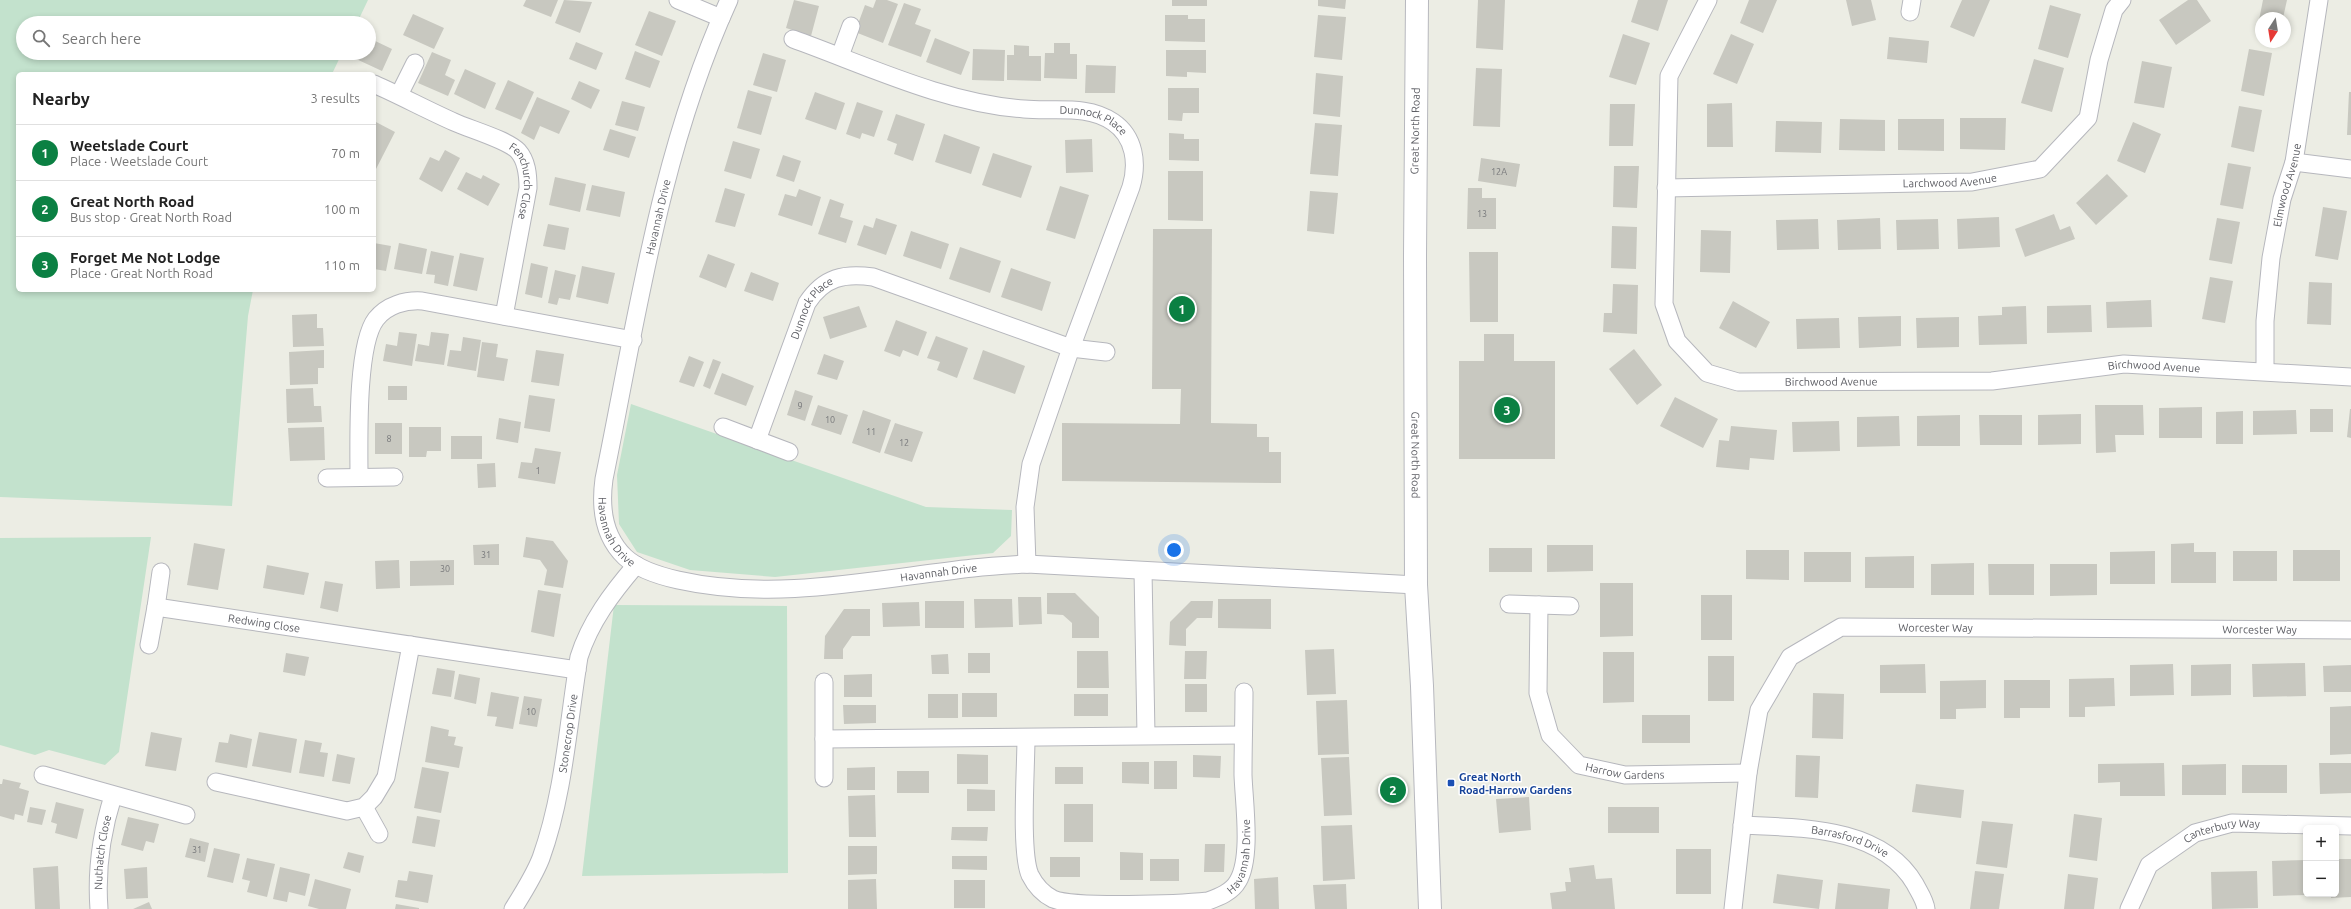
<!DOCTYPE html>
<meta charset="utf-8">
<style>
body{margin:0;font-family:Ubuntu,sans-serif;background:#f6f6f6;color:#222}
.controls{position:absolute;right:12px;bottom:12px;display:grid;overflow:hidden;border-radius:6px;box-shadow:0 2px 6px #0003}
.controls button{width:36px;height:36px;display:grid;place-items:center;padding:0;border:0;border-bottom:1px solid #e0e0e0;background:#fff;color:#222;font:20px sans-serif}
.compass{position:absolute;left:2255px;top:12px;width:36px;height:36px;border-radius:50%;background:#fff;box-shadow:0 2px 6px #0003;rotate:192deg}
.you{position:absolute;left:1174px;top:550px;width:14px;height:14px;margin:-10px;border:3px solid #fff;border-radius:50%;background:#1a73e8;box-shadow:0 0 0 6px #1a73e833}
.badge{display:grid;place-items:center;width:26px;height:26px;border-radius:50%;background:#0b8043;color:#fff;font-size:13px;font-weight:700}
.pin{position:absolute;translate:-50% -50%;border:2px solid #fff;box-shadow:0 1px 4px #0006}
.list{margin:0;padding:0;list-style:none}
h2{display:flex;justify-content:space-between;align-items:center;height:52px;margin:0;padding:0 16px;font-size:17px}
h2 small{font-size:13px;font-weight:400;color:#767676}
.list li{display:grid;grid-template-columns:26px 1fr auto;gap:12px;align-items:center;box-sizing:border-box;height:56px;padding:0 16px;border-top:1px solid #e0e0e0}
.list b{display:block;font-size:15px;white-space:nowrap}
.list p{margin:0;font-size:13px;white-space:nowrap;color:#767676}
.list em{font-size:13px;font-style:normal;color:#767676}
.icon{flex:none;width:22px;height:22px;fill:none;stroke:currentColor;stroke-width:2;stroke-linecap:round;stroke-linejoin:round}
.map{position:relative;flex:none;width:2351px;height:909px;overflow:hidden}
.search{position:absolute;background:#fff;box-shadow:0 2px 6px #0003;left:16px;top:16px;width:360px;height:44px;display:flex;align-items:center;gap:10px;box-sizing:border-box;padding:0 14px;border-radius:22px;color:#767676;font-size:15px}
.panel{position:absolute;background:#fff;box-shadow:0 2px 6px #0003;left:16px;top:72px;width:360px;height:220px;border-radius:6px}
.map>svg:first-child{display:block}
</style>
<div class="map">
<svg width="2351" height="909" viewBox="0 0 2351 909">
<rect width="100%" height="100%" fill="#ecede4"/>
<path fill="#c3e2cd" d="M0,0H368L357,23H23V53H342L332,74H18V290H253L248,316L232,506L0,497Z
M631,404L926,507L1012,510L1011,536L993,553L775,577L690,570L637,552L619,524L617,475Z
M151,537L119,752L105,765L49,750L35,755L0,745V538Z
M614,605L787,606L788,873L582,876Z"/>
<path fill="#c8c8c0" d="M526,0H558L551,17L523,6Z
M564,0L592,2L580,33L555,23Z
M794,0L819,6L811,36L786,28Z
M876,0H887L898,4L883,43L855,32L865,5L873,8Z
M1172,0H1207V6H1172Z
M1318,0H1346L1345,9L1318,6Z
M1478,0H1505L1503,50L1476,48Z
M1638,0H1668L1658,31L1631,22Z
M1749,0H1777L1763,33L1740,23Z
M1846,0H1871L1876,20L1852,26Z
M1962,0H1990L1974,37L1950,27Z
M2188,0H2197L2211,21L2176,45L2159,20Z
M2263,0H2287L2283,18H2261V36L2256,35Z
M904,3L921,9L915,24L931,30L921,57L888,45Z
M2050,5L2081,14L2068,58L2038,49Z
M649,11L676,21L662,56L635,45Z
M413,14L444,28L434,49L403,35Z
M1165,15H1188V19H1205V42L1165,41Z
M1318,15L1346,17L1342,60L1314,57Z
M1623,34L1650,43L1636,85L1609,77Z
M1731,34L1754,44L1737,84L1713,74Z
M1889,37L1929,41L1927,63L1887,59Z
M369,38L392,49L382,71L354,58L356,53H369Z
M935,38L970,52L961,75L926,62Z
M576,42L603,53L596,70L569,59Z
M1054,43H1070V54H1077V79L1044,78L1045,53H1054Z
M1014,45L1029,46V56H1041V81L1007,80V55H1014Z
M973,49L1005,50L1004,81L972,80Z
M2249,49L2272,53L2264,96L2241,91Z
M1166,50H1206V73L1187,72V77L1166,76Z
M635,51L660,61L650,88L625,79Z
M432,52L451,60L445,75L455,80L448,96L418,83Z
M763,53L786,60L777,92L753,85Z
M2034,59L2064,68L2052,112L2021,103Z
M2142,61L2172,67L2164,108L2134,103Z
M1086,65L1116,66L1115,93H1085Z
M1476,68L1502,69L1500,127L1473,126Z
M465,69L496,83L485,109L454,94Z
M1316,73L1343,76L1340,117L1313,114Z
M508,80L534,92L521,120L495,109Z
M579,81L600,90L591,109L571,99Z
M1168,88H1199V113H1183L1182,121L1168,120Z
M748,90L772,97L761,135L737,128Z
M815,92L845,103L836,130L805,119Z
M2349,92H2351V135H2347Z
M537,97L570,111L559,134L540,126L534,140L521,133Z
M622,101L645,107L638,131L615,125Z
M857,102L883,111L874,137L862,133L860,139L846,134Z
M1732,103L1733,147H1707V104Z
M1610,104H1635L1633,146H1609Z
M2239,106L2262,110L2254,152L2231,147Z
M896,114L925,124L913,161L894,154L897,144L887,140Z
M1960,118H2006L2005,150L1960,149Z
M1840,119L1885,120V151L1839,150Z
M1898,119H1944V151L1898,150Z
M374,121L395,132L376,169L374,168Z
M1776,121L1822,122L1821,153L1775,152Z
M2133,122L2161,134L2145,173L2117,161Z
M1315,123L1342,125L1338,176L1310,174Z
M610,129L636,137L629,158L603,150Z
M1169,133L1184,134V139H1199V161L1169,160Z
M944,134L980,147L971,174L935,162Z
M1092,139L1093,172L1066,173L1065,140Z
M733,141L760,149L751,179L724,171Z
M445,150L460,158L442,192L419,179L430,157L439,161Z
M993,153L1032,166L1021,198L982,185Z
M783,155L801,161L794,182L776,176Z
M1481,158L1520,164L1516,187L1478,181Z
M2228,163L2251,167L2243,209L2220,205Z
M1614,166H1639L1637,208L1613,207Z
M1168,171H1203V221L1168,220Z
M466,172L481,179L483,175L500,184L488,206L457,189Z
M2107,174L2128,196L2096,225L2076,203Z
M555,177L586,184L580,212L549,205Z
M592,185L625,192L620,217L586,210Z
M1060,186L1089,195L1075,239L1046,230Z
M725,188L745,194L735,227L715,222Z
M1468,188H1482V198H1496V229H1467Z
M799,189L821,197L812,226L778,215L785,194L796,197Z
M1310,191L1338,193L1334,234L1307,231Z
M830,199L844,204L840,217L853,221L846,243L818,234Z
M2323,207L2347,211L2338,260L2315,256Z
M2054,214L2060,230L2070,226L2075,239L2025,257L2015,229Z
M1999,217L2000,247L1958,249L1957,219Z
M876,218L897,225L886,255L857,245L864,225L873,228Z
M1880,218L1881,249L1838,250L1837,220Z
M2217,218L2240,222L2232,264L2209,260Z
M1818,219L1819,249L1777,250L1776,220Z
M1938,219L1939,249L1897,250L1896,220Z
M548,224L569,228L565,250L543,246Z
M1612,226L1637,227L1636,269L1611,268Z
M1153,229H1212L1211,423L1257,424V437H1269V452H1281V483L1062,481V423L1180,424L1181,389H1152Z
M1701,230L1731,231L1730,273L1700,272Z
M911,231L949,244L941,269L903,256Z
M374,243L391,246L386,271L374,269Z
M399,243L427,249L422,274L394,269Z
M960,247L1001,261L990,293L949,279Z
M431,251L454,256L448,286L434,283L435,275L426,274Z
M1469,252H1498V322H1470Z
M460,253L484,258L477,291L453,286Z
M708,254L735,264L726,288L699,277Z
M531,263L548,267L542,298L525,294Z
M582,266L615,273L608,304L576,297Z
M1011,268L1051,282L1042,311L1001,297Z
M555,270L576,275L570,300L559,298L557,305L548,303Z
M751,272L779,283L773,301L744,291Z
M2210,277L2233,281L2225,323L2202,319Z
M2309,282L2332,283L2331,325L2307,324Z
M1613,284L1638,285L1637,334L1603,332L1604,313H1612Z
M2151,300L2152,327L2107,328L2106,302Z
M1733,301L1770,322L1756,348L1719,328Z
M2091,305L2092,332L2047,333V306Z
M859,306L867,327L830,339L823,317Z
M2026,306L2027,344L1979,345L1978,316L2002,315V307Z
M317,314V328H323L324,346L293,347L292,315Z
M1901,316V346L1859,348L1858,317Z
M1959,317V347L1917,348L1916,318Z
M1839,318L1840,348L1797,349L1796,319Z
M896,320L927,332L918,356L903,350L900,357L884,351Z
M399,332L417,334L412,366L383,361L386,344L397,346Z
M431,332L449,334L444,365L415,361L418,344L429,346Z
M1484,334H1514V361H1555V459H1459V361H1484Z
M936,336L968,348L957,378L937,370L940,362L927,358Z
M463,337L481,340L476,371L447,366L450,350L461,351Z
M482,342L498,344L496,357L508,359L504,381L477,377Z
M1634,349L1662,385L1637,405L1609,369Z
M324,350V368H318V384L290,385L289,352Z
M536,350L564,354L559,386L531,382Z
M983,350L1025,366L1015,394L973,379Z
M824,354L844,361L837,380L817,374Z
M689,356L704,362L694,387L679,382Z
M713,359L721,362L710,389L703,386Z
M722,373L754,386L746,406L714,394Z
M388,386H407V400H388Z
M313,388L314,406H321L322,422L287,423L286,389Z
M795,390L813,396L805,421L787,415Z
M529,395L555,399L550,432L524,428Z
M1675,397L1718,419L1703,448L1660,426Z
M818,405L848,415L841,435L811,425Z
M2095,405H2143L2144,435H2115L2116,452L2096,453Z
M2202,407V438H2159V408Z
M2310,409H2333V432H2310Z
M2350,409H2351V438L2347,437Z
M863,410L891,420L880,453L852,443Z
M2296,410L2297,434L2253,435V411Z
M2243,411V444H2216V412Z
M2081,414V444L2038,445V415Z
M1960,415V446H1917V416Z
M1979,415H2022V445H1980Z
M1899,416L1900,446L1857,447V417Z
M499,418L521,422L518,443L496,439Z
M1839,421L1840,451L1793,452L1792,422Z
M375,423H402V454H375Z
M895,423L923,432L912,462L884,453Z
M1731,426L1777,430L1774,460L1750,458L1749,470L1716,467L1719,440L1729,441Z
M324,427L325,460L290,461L288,428Z
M409,427H441V451H427L426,457H409Z
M451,436H482V459H451Z
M535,448L561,452L555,484L518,478L521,462L532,463Z
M495,463L496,487L478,488L477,464Z
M526,537L553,541L568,561L563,588L544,585L547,570L540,560L523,557Z
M194,543L225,549L218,590L187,585Z
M2194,543V552H2216V583H2171V544Z
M499,544V565H474L473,545Z
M1547,545H1593V571L1547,572Z
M1489,548H1532V572H1489Z
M1746,550H1789V580L1746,579Z
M2293,550H2340V581H2293Z
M2155,551V584H2110V552Z
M2233,551H2277V581H2233Z
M1804,552H1851V582H1804Z
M1914,556V588H1865V557Z
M399,560L400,588L376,589L375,561Z
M454,560V585L410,586V561Z
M1974,563V595H1931V564Z
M1988,564H2034V595H1989Z
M2050,564H2097V595L2050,596Z
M267,565L309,573L304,595L263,588Z
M325,581L343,584L338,612L320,608Z
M1600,583H1633V636L1600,637Z
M538,590L561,594L554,637L531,632Z
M1047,593H1075L1099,617V638H1072V623L1063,615L1047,614Z
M1701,595H1732V640H1701Z
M1018,597H1041L1042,624L1019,625Z
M974,599H1012L1013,627L975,628Z
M1218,599H1271V629L1218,628Z
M925,601H964V628H925Z
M1191,601H1213L1212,618H1197L1186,629V646L1169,645L1170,622Z
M919,602L920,626L883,627L882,603Z
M844,609H870V636H852L843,649V659H824L825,636Z
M1334,649L1336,694L1307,695L1305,650Z
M1077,651H1108L1109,688H1077Z
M1185,651H1207L1206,679H1184Z
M1603,652H1634V702L1603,703Z
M286,653L309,657L305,676L283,672Z
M968,653H990V673H968Z
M948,654L949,674H932L931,655Z
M1708,656H1734V701H1708Z
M2305,663L2306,696L2253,697L2252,664Z
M1925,664L1926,693H1880V665Z
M2173,664L2174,695L2130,696V665Z
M2231,664V695L2191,696V665Z
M2351,665V692H2324L2323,666Z
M437,668L455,671L451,697L432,694Z
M459,674L480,678L476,704L454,699Z
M872,674V697H844V675Z
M2114,678L2115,706L2085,707V717H2069V679Z
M1986,680V708L1956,709V719H1940V681Z
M2004,680H2050V708H2020V718H2004Z
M1185,684H1207V712H1185Z
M491,692L519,697L513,729L495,726L497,717L487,716Z
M962,693H997V717H962Z
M1813,693L1844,694L1843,739L1812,738Z
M928,694H958V718H928Z
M1074,694H1108V716H1074Z
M524,696L542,699L537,727L519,724Z
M1347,700L1349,754L1318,755L1316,701Z
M843,705H876V723L844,724Z
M2351,706V754L2330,755V707Z
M1642,715H1690V743H1642Z
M431,726L449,730L448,736L456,737L454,745L463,747L459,768L425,762Z
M151,732L182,738L176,771L145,766Z
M259,732L297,739L291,773L252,766Z
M230,734L252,739L247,768L215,762L219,742L228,743Z
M305,740L322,743L320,752L328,753L324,777L299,773Z
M337,754L355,758L350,784L332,781Z
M957,754L988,755V784H957Z
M1193,755L1221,756L1220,778L1193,777Z
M1796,755L1820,756L1818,798L1795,797Z
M1349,757L1352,815L1324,816L1321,758Z
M1154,761H1177V789H1154Z
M1122,762H1149V784L1122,783Z
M2164,763L2165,796H2120V782L2098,783V764Z
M2319,763H2351V793L2320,794Z
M2226,764V795H2182V765Z
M2242,765H2287V793H2242Z
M422,767L449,772L441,813L414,808Z
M875,767V790H847V768Z
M1055,767H1083V784H1055Z
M897,771H929V793H897Z
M3,779L21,783L19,788L29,791L23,816L15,814L14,820L0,816V784H2Z
M1916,784L1964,790L1961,818L1912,812Z
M967,789L995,790V811H967Z
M875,795L876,837H849L848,796Z
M1529,797L1531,830L1499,833L1496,799Z
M56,802L84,809L77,839L55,833L57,824L51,822Z
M1064,804H1093V842H1064Z
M30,807L46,810L42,825L27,822Z
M1608,807H1659V833H1608Z
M2074,814L2102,818L2097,861L2069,857Z
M417,816L440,820L435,847L412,843Z
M128,817L159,824L154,843L146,841L143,851L121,845Z
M1982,821L2013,824L2007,868L1976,864Z
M1352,825L1355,879L1323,881L1321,826Z
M952,827H988L987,841L951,840Z
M190,838L209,843L205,862L185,857Z
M1205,844H1225L1224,872H1204Z
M848,846H877V874L848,875Z
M214,848L240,854L233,883L207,877Z
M1676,849H1711V894H1676Z
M348,852L364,856L360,873L343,868Z
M1120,852L1143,853V880H1120Z
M952,856H987V870L952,869Z
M1050,857H1080V877H1050Z
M247,858L275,864L267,897L247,892L250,881L242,879Z
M1150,859H1179V881H1150Z
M2336,859H2351V897L2331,898V894H2336Z
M2306,860V895L2273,896L2272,861Z
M1594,865L1596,879L1612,878L1615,909H1552L1550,893L1566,891L1565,882H1571L1569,868Z
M58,866L60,909H35L33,868Z
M147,867L148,898L126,899L124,869Z
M280,867L310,874L305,896L289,892L287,902L273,899Z
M409,871L433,875L428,903L395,897L398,880L407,881Z
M1975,871L2004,874L1999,909H1970Z
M2257,871L2258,908L2212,909L2211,872Z
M1777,874L1823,880L1819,909L1773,903Z
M2068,874L2098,878L2094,909H2064Z
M1278,877L1279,909H1255L1254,879Z
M315,879L351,889L346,909H319L308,906Z
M876,879L877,909H848V880Z
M954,880H985V908H954Z
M1838,883L1890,889L1888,909H1835Z
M1346,884L1347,909H1315L1313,885Z
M149,902L152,909H133Z
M396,904L419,908V909H395Z"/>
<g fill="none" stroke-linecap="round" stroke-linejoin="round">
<g stroke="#b6b7bd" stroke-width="19">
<g id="street">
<path d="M678,0L721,18"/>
<path id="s1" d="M729,0C660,151 637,318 604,479C600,508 603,536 625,557C639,570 660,576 678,580C776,602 875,579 973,568C991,566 1009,565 1027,564L1416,585"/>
<path id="s2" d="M1708,0L1669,76L1664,304L1677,341L1707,373L1738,382L1992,381L2124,364L2351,377"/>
<path d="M1910,12L1912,0"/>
<path id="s3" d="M793,39C868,66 944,103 1024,109C1054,112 1087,104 1113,122C1135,137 1138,164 1131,187L1071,348L1031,464L1025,507L1027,564"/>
<path d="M840,56L851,26"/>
<path id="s4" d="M374,84C401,96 427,110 454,122C469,129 508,140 518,151C527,161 528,175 528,188L504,316"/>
<path d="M399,95L415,63"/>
<path d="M2294,162L2351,169"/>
<path id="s5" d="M1666,188L1972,182L2040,169L2088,118L2099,60L2114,10L2122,0"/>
<path id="s6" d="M2265,370V321L2271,258L2282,199L2294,162L2319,0"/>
<path d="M723,427L789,452"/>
<path id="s7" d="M757,440L807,303C824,277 844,273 873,277L1071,348L1106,352"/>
<path d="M359,477C359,442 356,345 376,319C387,305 405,300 422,301L633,340"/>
<path d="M327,478L394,477"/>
<path d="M1143,571L1146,735"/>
<path d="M1509,604L1570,606"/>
<path id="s8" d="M1539,605L1538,693L1550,735L1579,765L1625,775L1748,773"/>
<path d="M156,607L161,572"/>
<path id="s9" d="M149,645L156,607L577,670"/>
<path id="s10" d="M1026,738C1026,768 1020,852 1030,875C1035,885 1043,894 1053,899C1075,908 1180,904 1208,901C1219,897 1232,892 1238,881C1252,857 1244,803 1243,775C1243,747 1244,720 1244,692"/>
<path d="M824,739L1243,735"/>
<path d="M43,775L186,815"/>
<path d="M824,778V682"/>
<path d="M216,782L347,811L364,807L374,797L386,777L411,645"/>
<path d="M364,807L379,834"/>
<path id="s11" d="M1742,825C1801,828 1881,826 1915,884C1919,892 1925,900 1926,909"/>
<path id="s12" d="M99,909C96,869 101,834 113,796"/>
<path id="s13" d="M513,909C523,893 534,876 541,858C564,794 568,724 579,657C590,622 612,593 636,565"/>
<path id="s14" d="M1733,909L1748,773L1759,710L1790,657L1841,627L2351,630"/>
<path id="s15" d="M2129,909L2149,865L2195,833L2232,823L2351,826"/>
</g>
</g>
<g stroke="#b7b8be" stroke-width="24">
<g id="secondary">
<path id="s16" d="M1417,0L1415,257L1416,585L1422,686L1430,909"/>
</g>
</g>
<use href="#street" stroke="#fff" stroke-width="17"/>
<use href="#secondary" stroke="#fff" stroke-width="22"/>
</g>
<rect fill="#1a4fb4" stroke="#fff" stroke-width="1.5" x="1447" y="779" width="8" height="8" rx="2"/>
<g text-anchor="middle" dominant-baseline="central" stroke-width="3" stroke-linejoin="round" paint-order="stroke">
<g font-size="9" fill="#77787a">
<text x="1499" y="172">12A</text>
<text x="1482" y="214">13</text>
<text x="800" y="406">9</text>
<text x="830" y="420">10</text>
<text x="871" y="432">11</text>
<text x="389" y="439">8</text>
<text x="904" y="443">12</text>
<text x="538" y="471">1</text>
<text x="486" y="555">31</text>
<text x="445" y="569">30</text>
<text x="531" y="712">10</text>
<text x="197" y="850">31</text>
</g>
<g font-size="11" fill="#5c5d63" stroke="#fff">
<text stroke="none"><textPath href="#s3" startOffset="314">Dunnock Place</textPath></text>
<text transform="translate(1415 131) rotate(-89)">Great North Road</text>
<text stroke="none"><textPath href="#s5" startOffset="284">Larchwood Avenue</textPath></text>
<text stroke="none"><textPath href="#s4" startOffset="190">Fenchurch Close</textPath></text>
<text stroke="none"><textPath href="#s6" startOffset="187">Elmwood Avenue</textPath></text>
<text transform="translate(658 217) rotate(-77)">Havannah Drive</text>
<text stroke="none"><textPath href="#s7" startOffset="144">Dunnock Place</textPath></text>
<text stroke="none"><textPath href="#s2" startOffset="846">Birchwood Avenue</textPath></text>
<text stroke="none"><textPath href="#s2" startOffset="522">Birchwood Avenue</textPath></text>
<text stroke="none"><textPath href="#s16" startOffset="455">Great North Road</textPath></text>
<text stroke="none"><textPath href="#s1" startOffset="553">Havannah Drive</textPath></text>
<text stroke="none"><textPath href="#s1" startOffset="901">Havannah Drive</textPath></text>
<text stroke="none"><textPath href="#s9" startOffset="148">Redwing Close</textPath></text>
<text stroke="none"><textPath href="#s14" startOffset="416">Worcester Way</textPath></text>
<text stroke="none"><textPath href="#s14" startOffset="740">Worcester Way</textPath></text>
<text stroke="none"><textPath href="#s13" startOffset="186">Stonecrop Drive</textPath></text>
<text stroke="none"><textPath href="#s8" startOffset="220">Harrow Gardens</textPath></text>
<text stroke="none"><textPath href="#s15" startOffset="131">Canterbury Way</textPath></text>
<text stroke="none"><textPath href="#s11" startOffset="110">Barrasford Drive</textPath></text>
<text stroke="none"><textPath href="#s12" startOffset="57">Nuthatch Close</textPath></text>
<text stroke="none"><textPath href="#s10" startOffset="388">Havannah Drive</textPath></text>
</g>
<g font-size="11" font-weight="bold" fill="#164399" stroke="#fff" text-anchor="start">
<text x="1459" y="777">Great North<tspan x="1459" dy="13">Road-Harrow Gardens</tspan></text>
</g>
</g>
</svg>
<div class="controls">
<button>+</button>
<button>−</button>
</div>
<svg class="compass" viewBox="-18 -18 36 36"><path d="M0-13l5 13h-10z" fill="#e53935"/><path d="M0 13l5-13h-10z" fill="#767676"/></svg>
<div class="you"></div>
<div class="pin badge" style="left:1182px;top:309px">1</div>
<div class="pin badge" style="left:1393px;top:790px">2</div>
<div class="pin badge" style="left:1507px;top:410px">3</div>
<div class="search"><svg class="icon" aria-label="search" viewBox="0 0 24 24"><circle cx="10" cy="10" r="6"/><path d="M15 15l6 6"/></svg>Search here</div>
<section class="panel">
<h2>Nearby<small>3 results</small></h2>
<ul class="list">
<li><span class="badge">1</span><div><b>Weetslade Court</b><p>Place · Weetslade Court</p></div><em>70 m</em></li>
<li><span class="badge">2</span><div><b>Great North Road</b><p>Bus stop · Great North Road</p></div><em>100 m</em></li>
<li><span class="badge">3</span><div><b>Forget Me Not Lodge</b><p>Place · Great North Road</p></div><em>110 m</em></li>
</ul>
</section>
</div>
